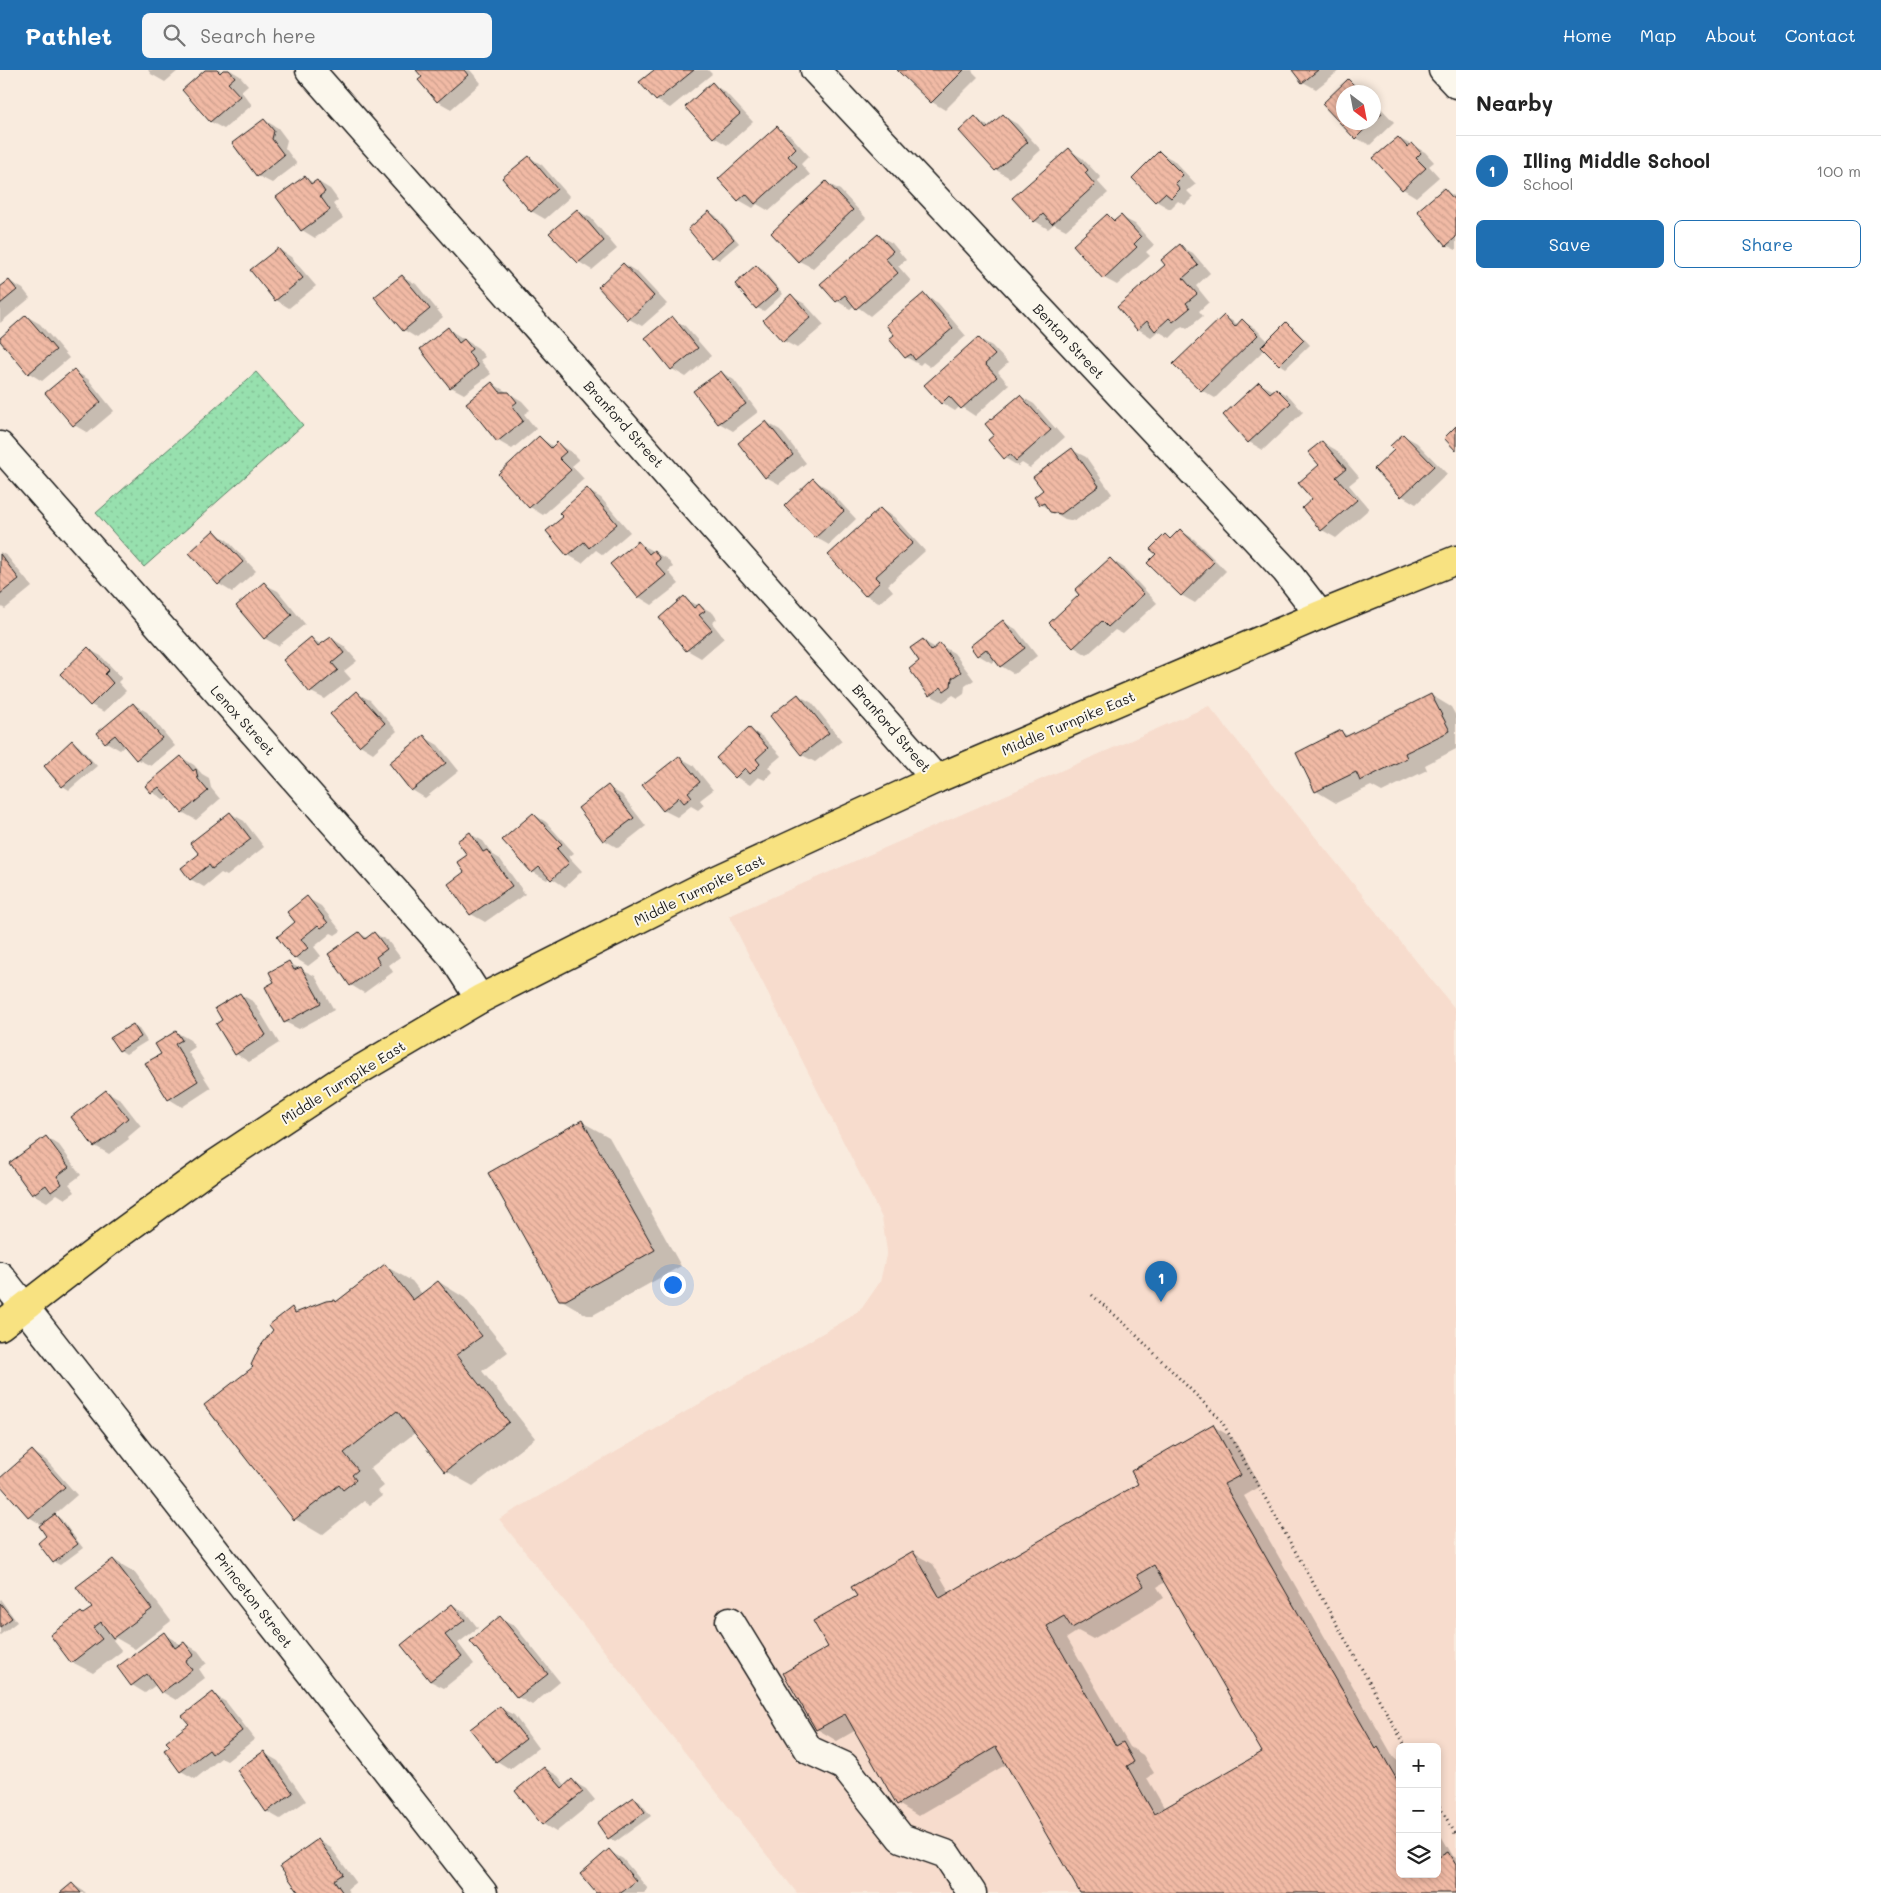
<!DOCTYPE html>
<meta charset="utf-8">
<style>
body{margin:0;font-family:Mali,sans-serif;background:#f6f6f6;color:#222}
.controls{position:absolute;right:15px;bottom:15px;display:grid;overflow:hidden;border-radius:8px;box-shadow:0 2px 8px #0003}
.controls button{width:45px;height:45px;display:grid;place-items:center;padding:0;border:0;border-bottom:1px solid #e0e0e0;background:#fff;color:#222;font:25px sans-serif}
.compass{position:absolute;left:1336px;top:15px;width:45px;height:45px;border-radius:50%;background:#fff;box-shadow:0 2px 8px #0003;rotate:148deg}
.you{position:absolute;left:672px;top:1214px;width:18px;height:18px;margin:-12px;border:4px solid #fff;border-radius:50%;background:#1a73e8;box-shadow:0 0 0 8px #1a73e833}
.badge{display:grid;place-items:center;width:32px;height:32px;border-radius:50%;background:#1f6fb2;color:#fff;font-size:16px;font-weight:700}
.pin{position:absolute;translate:-50% -41px;filter:drop-shadow(0 1px 2px #0008)}
.pin::after{content:'';position:absolute;top:26px;width:18px;height:15px;background:inherit;clip-path:polygon(0 0,100% 0,50% 100%)}
.list{margin:0;padding:0;list-style:none}
h2{display:flex;justify-content:space-between;align-items:center;height:65px;margin:0;padding:0 20px;font-size:21px}
h2 small{font-size:16px;font-weight:400;color:#767676}
.list li{display:grid;grid-template-columns:32px 1fr auto;gap:15px;align-items:center;box-sizing:border-box;height:70px;padding:0 20px;border-top:1px solid #e0e0e0}
.list b{display:block;font-size:19px;white-space:nowrap}
.list p{margin:0;font-size:16px;white-space:nowrap;color:#767676}
.list em{font-size:16px;font-style:normal;color:#767676}
.actions{display:flex;gap:10px;padding:15px 20px}
.actions a{flex:1;padding:11px 0;border:1px solid #1f6fb2;border-radius:8px;text-align:center;font-size:18px;color:#1f6fb2}
.actions .main{background:#1f6fb2;color:#fff}
.icon{flex:none;width:28px;height:28px;fill:none;stroke:currentColor;stroke-width:2;stroke-linecap:round;stroke-linejoin:round}
.map{position:relative;flex:none;width:1456px;height:1823px;overflow:hidden}
header{display:flex;align-items:center;gap:30px;box-sizing:border-box;height:70px;padding:0 25px;background:#1f6fb2;color:#fff}
header strong{font-size:24px}
nav{display:flex;gap:28px;margin-inline-start:auto;font-size:18px}
.search{width:350px;height:45px;background:#f6f6f6;display:flex;align-items:center;gap:12px;box-sizing:border-box;padding:0 18px;border-radius:8px;color:#767676;font-size:19px}
main{display:flex}
aside{flex:1;background:#fff}
.map>svg:first-child{display:block}
</style>
<header>
<strong>Pathlet</strong>
<div class="search"><svg class="icon" aria-label="search" viewBox="0 0 24 24"><circle cx="10" cy="10" r="6"/><path d="M15 15l6 6"/></svg>Search here</div>
<nav><a>Home</a><a>Map</a><a>About</a><a>Contact</a></nav>
</header>
<main>
<div class="map">
<svg width="1456" height="1823" viewBox="0 0 1456 1823">
<defs>
<pattern id="green-dots" width="8" height="8" patternUnits="userSpaceOnUse" patternTransform="scale(1.25)"><rect width="8" height="8" fill="#97e0ae"/><path d="M2 2h.1M6 6h.1" fill="none" stroke="#82c095" stroke-width="1.8" stroke-linecap="round"/></pattern>
<pattern id="building-back-hatch" width="6" height="6" patternUnits="userSpaceOnUse" patternTransform="scale(1.25)"><rect width="6" height="6" fill="#f1baa5"/><path d="M-1 5l2 2M0 0l6 6M5-1l2 2" fill="none" stroke="#ce9f8d"/></pattern>
</defs>
<rect width="100%" height="100%" fill="#f9ebde"/>
<filter id="ink" filterUnits="userSpaceOnUse"><feTurbulence type="fractalNoise" baseFrequency=".02" numOctaves="2"/><feDisplacementMap in="SourceGraphic" scale="10" xChannelSelector="R" yChannelSelector="G"/><feConvolveMatrix kernelMatrix="1 2 1 2 8 2 1 2 1" color-interpolation-filters="sRGB"/></filter>
<g filter="url(#ink)">
<path fill="#f7dccd" fill-rule="evenodd" d="M1209,636L1456,940V1823H797L499,1449L849,1248L862,1238L880,1212L887,1181L882,1148L729,846ZM1400,1677H1437V1804H1400Z"/>
<path fill="url(#green-dots)" stroke="#5a7e65" d="M256,302L303,355L144,497L96,443Z"/>
<path fill="#0003" fill-rule="evenodd" d="M148,0H179L165,12L151,4Z
M207,0H219L223,2L230,0L240,6L248,15L241,21L252,35L224,59L211,52L184,20Z
M417,0H470L481,13L451,39L437,31Z
M656,0H708L712,4L670,38L656,30Z
M898,0H973L972,1L978,7L945,40L932,32Z
M1293,0H1340L1316,19L1303,12Z
M1348,11L1366,22H1344V52H1374V31L1394,52L1370,75L1356,68L1324,34Z
M712,14L725,22L753,52L727,75L714,67L686,37Z
M1003,46L1017,54L1041,80L1010,108L996,100L975,48L990,57Z
M264,50L278,58L287,70L285,78L297,94L272,113L258,106Z
M777,58L791,66L809,86L801,94L810,105L769,141L757,134L753,138L739,130Z
M1398,68L1425,82L1434,92L1429,96L1439,107L1416,127L1403,119Z
M1069,80L1082,88L1101,108L1097,111L1108,123L1066,160L1054,154L1048,159L1035,151Z
M1159,82L1173,90L1196,114L1187,121L1193,127L1185,135L1178,131L1170,139L1156,131L1133,108Z
M529,87L542,95L570,127L545,149L531,141Z
M305,108L314,113L317,111L330,119L338,130L333,134L343,148L315,168L302,160Z
M827,113L840,120L866,148L813,198L799,191Z
M1444,120L1456,127V180L1446,175Z
M577,141L591,148L617,179L592,200L579,192Z
M710,142L716,146L739,173L719,190L713,187Z
M1108,146L1117,151L1121,147L1135,154L1154,175L1146,182L1150,186L1117,215L1104,208Z
M878,165L892,173L906,190L898,196L911,211L870,246L855,235L850,239L837,231Z
M1180,176L1193,183L1210,203L1196,216L1209,232L1199,241L1203,246L1187,259L1182,256L1170,268L1158,261L1151,267L1138,259L1167,195Z
M278,179L291,187L316,216L289,238L276,230Z
M624,194L637,202L667,234L642,256L629,249Z
M756,196L763,200L783,224L764,241L757,238Z
M402,206L416,214L443,247L417,268L404,260L376,227Z
M9,211L23,219L30,228L0,253V214L2,217Z
M924,225L938,233L966,266L930,297L923,292L920,295L906,287Z
M791,226L805,234L824,255L797,278L784,271Z
M26,246L40,254L69,288L42,311L29,303L0,269Z
M1224,246L1239,255L1243,251L1256,259L1268,271L1286,254L1293,257L1310,275L1286,298L1280,294L1265,279L1215,328L1201,320Z
M672,248L685,256L711,286L686,307L672,299Z
M448,259L478,278L485,287L480,290L491,304L464,324L451,317Z
M978,268L992,276L1008,293L998,302L1009,315L975,346L960,336L955,341L942,333Z
M74,301L88,309L114,341L88,363L74,355L47,323Z
M721,302L734,310L758,342L733,361L719,353L695,321Z
M492,313L522,331L530,340L524,344L536,359L512,379L498,371Z
M1259,313L1274,321L1276,319L1290,327L1303,342L1263,380L1249,372Z
M1020,326L1034,334L1064,368L1030,398L1022,393L1018,396L1005,388L996,365Z
M766,352L780,360L806,393L779,414L766,407Z
M1403,365L1417,373L1447,404L1416,434L1402,426L1376,399L1395,380Z
M540,368L554,377L557,374L571,382L579,390L572,396L584,409L543,445L530,437Z
M1322,372L1336,380L1359,407L1349,415L1369,439L1336,468L1322,460L1303,438L1313,429L1321,395Z
M1072,380L1086,387L1112,424L1075,451L1065,449L1040,434L1045,421Z
M813,410L827,418L856,449L829,475L815,467Z
M587,420L601,428L630,462L603,485L596,480L582,493L568,485L564,447Z
M880,439L894,447L925,481L888,515L893,521L879,533L866,525Z
M1181,461L1194,469L1226,501L1195,533L1181,525L1158,484L1165,466L1172,470Z
M214,462L227,470L256,501L232,522L219,514Z
M638,473L667,489L673,497L668,501L679,514L652,535L639,527L612,494Z
M0,482L7,486L32,517L5,539L0,536Z
M1110,489L1123,497L1157,533L1123,564L1115,560L1087,585L1074,577L1081,525Z
M264,514L278,521L305,554L278,576L264,568Z
M684,528L697,535V537L699,535L713,543L717,549L712,553L724,568L701,588L687,580Z
M1003,552L1016,559L1037,586L1014,604L1001,596L996,590L992,593L978,585L971,577Z
M311,568L322,575L331,568L344,576L357,591L344,601L351,609L325,629L311,622Z
M923,571L936,578L940,575L954,583L974,610L965,616L964,624L958,628L953,625L943,632L930,625L921,592Z
M88,579L101,586L122,608L118,612L126,621L104,642L91,635Z
M356,623L370,630L397,661L373,683L360,675Z
M798,625L812,633L842,671L815,692L802,685Z
M1431,625L1451,637L1456,646V679L1425,695L1427,700L1382,722L1371,716L1336,733L1316,721L1341,662L1349,666Z
M133,634L147,642L175,676L151,696L137,689L126,675L120,680L106,672Z
M749,659L763,667L781,686L768,697L773,702L765,710L758,707L750,715L736,707L718,688Z
M424,667L438,675L459,701L425,728L412,720Z
M72,672L79,676L97,696L69,720L63,716Z
M181,687L194,695L202,704L209,708L211,718L220,729L196,750L182,742L169,727L165,730L152,722L147,716Z
M679,687L693,695L713,720L700,730L704,735L698,740L691,736L677,747L663,740Z
M608,717L622,725L646,756L618,778L604,770Z
M230,743L244,751L264,777L227,806L221,803L204,817L190,809L201,784Z
M533,744L546,752L574,783L569,787L582,801L565,817L550,807L547,810L533,802L504,771Z
M470,764L483,771L492,784L500,789L525,824L485,852L471,844L450,814L466,803Z
M307,828L321,836L341,861L335,865L331,863L314,877L321,886L308,896L295,888L297,852Z
M359,863L368,868L374,863L388,871L400,887L389,895L393,902L364,923L351,915Z
M289,893L315,906L334,940L299,959L285,952L276,912Z
M240,924L254,932L279,973L249,992L236,984L224,951Z
M133,956L139,959L147,971L126,984L120,980Z
M176,962L190,970L195,977L188,982L211,1018L182,1037L169,1029L162,984Z
M106,1021L120,1029L141,1056L128,1067L129,1069L109,1084L95,1076L73,1048Z
M582,1052L609,1067L681,1196L593,1245H587L560,1229Z
M46,1067L59,1075L81,1105L69,1114L75,1122L65,1129L57,1124L47,1132L33,1124L10,1093Z
M385,1196L412,1211L423,1225L439,1212L465,1228L508,1282L482,1301L535,1368L473,1416L446,1401L416,1362L370,1398L384,1416L378,1421L382,1426L370,1435L364,1431L322,1465L295,1449L206,1336L255,1298L292,1239L299,1243L337,1233Z
M1213,1356L1233,1368L1261,1416L1244,1426L1394,1688L1400,1693V1804H1437V1759L1453,1786L1456,1788V1823H1081L1007,1694L918,1746L898,1734L856,1660L837,1671L817,1659L829,1578L858,1526L913,1483L933,1494L950,1523L1140,1414ZM1165,1512L1264,1682L1165,1739L1147,1708L1154,1703L1143,1685L1130,1677L1067,1568L1078,1561L1093,1569L1164,1528L1157,1517Z
M33,1382L46,1390L77,1425L54,1445L61,1449L83,1478L60,1495L54,1492L48,1466L42,1455L29,1447L0,1413V1410Z
M114,1490L134,1502L171,1551L135,1579L116,1568L113,1570L122,1581L93,1603L72,1592L84,1545L94,1538Z
M0,1529L17,1552L0,1565Z
M453,1535L466,1543L478,1558L458,1573L474,1594L444,1618L430,1611Z
M500,1548L514,1555L560,1612L532,1635L518,1627L472,1571Z
M164,1564L177,1572L181,1576L184,1573L198,1581L207,1593L199,1599L205,1608L176,1630L162,1622L157,1614L145,1623L132,1615Z
M213,1624L226,1632L255,1669L227,1691L221,1688L195,1709L181,1701L172,1676Z
M500,1638L514,1645L538,1678L510,1699L497,1691L472,1659Z
M264,1683L278,1691L306,1731L280,1749L266,1741Z
M545,1698L558,1706L566,1716L572,1711L586,1719L595,1730L556,1762L543,1754Z
M634,1729L640,1732L651,1746L615,1772L609,1768Z
M318,1770L331,1778L356,1812L347,1819L350,1823H301Z
M609,1781L623,1789L648,1819L644,1823H597Z
M72,1814L85,1822L86,1823H62Z"/>
<path fill="url(#building-back-hatch)" stroke="#1c1c1c" fill-rule="evenodd" d="M205,0H217L220,3L223,0H229L235,7L228,13L240,26L210,52L182,20Z
M416,0H464L468,5L437,32L418,10L422,7Z
M654,0H694L656,31L639,12Z
M897,0H964L931,33Z
M1292,0H1318L1302,13Z
M1348,9L1361,22H1344V52H1372L1355,69L1322,34Z
M712,12L740,44L713,68L685,37Z
M1374,35L1382,44L1374,51Z
M1003,44L1028,72L995,101L959,61L975,46L986,59Z
M264,49L274,61L272,69L284,85L257,107L232,73Z
M777,56L796,78L788,86L797,96L755,134L746,124L738,131L718,109Z
M1398,67L1407,77L1412,73L1421,83L1416,88L1426,98L1402,120L1373,88Z
M1069,78L1088,100L1085,103L1095,115L1052,154L1043,144L1034,152L1012,128Z
M1159,81L1183,105L1175,113L1180,119L1171,128L1165,123L1155,132L1132,108Z
M529,86L557,119L531,142L502,108Z
M305,106L311,114L317,110L325,122L320,126L330,140L301,161L276,127Z
M826,111L853,140L798,192L771,163Z
M1444,118L1456,132V167L1446,176L1417,141Z
M577,139L604,171L578,193L549,163Z
M709,141L734,169L712,188L688,159Z
M1107,144L1114,151L1121,145L1141,167L1134,174L1137,177L1103,209L1073,175Z
M878,164L893,181L885,188L898,203L856,239L845,225L836,232L820,214Z
M1180,174L1198,195L1183,208L1197,224L1186,233L1190,238L1173,252L1169,248L1155,261L1147,251L1137,260L1117,237L1165,195L1161,190Z
M278,178L303,208L275,231L250,200Z
M623,193L654,226L628,250L598,217Z
M756,195L778,220L756,239L735,214Z
M402,205L430,239L403,261L374,227Z
M9,210L17,220L0,234V217Z
M924,223L953,258L915,290L911,284L905,288L889,269L894,265L886,255Z
M791,224L811,247L783,272L763,250Z
M26,245L56,280L28,304L0,271V268Z
M1224,245L1235,257L1242,249L1258,265L1201,321L1173,294Z
M672,246L698,278L671,300L645,268Z
M1286,252L1304,270L1279,295L1261,277Z
M448,257L459,273L464,269L472,279L468,282L478,296L450,318L420,279Z
M978,267L995,285L985,294L997,307L961,339L949,326L941,334L924,315Z
M74,299L101,332L73,356L45,323Z
M721,301L746,334L718,354L693,321Z
M492,312L500,322H509L517,332L512,336L523,351L497,372L466,333Z
M1259,312L1270,323L1276,318L1291,333L1248,373L1223,345Z
M1020,325L1051,360L1016,391L1010,384L1004,389L988,370L994,365L985,354Z
M766,351L793,385L765,408L738,373Z
M1456,356V381L1444,368Z
M1403,364L1434,396L1401,427L1374,399L1394,380L1390,376Z
M539,366L551,378L557,372L566,382L559,388L571,400L529,438L498,404Z
M1322,371L1346,399L1336,407L1357,430L1321,461L1302,438L1312,429L1298,413L1319,395L1308,382Z
M1072,378L1099,416L1061,444L1050,442L1044,433L1040,435L1034,427L1043,420L1033,407Z
M813,408L844,441L815,468L784,436Z
M587,418L617,454L589,478L584,472L567,486L546,461L563,447L559,443Z
M880,438L913,473L875,507L880,512L865,526L828,485Z
M1180,459L1214,492L1181,526L1147,493L1156,484L1150,479L1165,464L1170,469Z
M214,460L243,492L218,515L189,483Z
M638,471L649,484L654,480L660,489L655,493L666,505L638,528L610,494Z
M0,484L19,509L0,524Z
M1110,488L1144,524L1108,557L1102,551L1073,578L1049,553L1079,525L1075,520Z
M264,512L292,545L264,569L236,536Z
M684,526L694,538L699,534L705,541L699,545L712,560L686,581L659,548Z
M1003,550L1025,578L1000,597L986,579L977,586L970,576Z
M311,567L318,576L331,567L344,583L332,593L338,600L310,623L283,590Z
M923,569L931,581L940,573L961,602L952,608L951,616L944,621L941,617L929,626L909,599L919,591L910,578Z
M88,577L109,600L105,604L113,613L90,636L60,604Z
M356,621L385,653L359,676L330,644Z
M798,624L829,663L801,685L770,646Z
M1431,624L1450,661L1405,683L1407,688L1360,711L1356,702L1315,722L1296,683L1341,660L1345,667Z
M133,633L162,668L136,690L115,665L105,673L97,663Z
M749,657L768,678L756,689L760,694L750,704L745,698L735,708L716,688Z
M424,665L446,693L411,721L389,693Z
M72,670L91,692L62,717L44,696Z
M181,686L193,701L196,699L198,709L208,721L182,743L159,717L151,723L145,716Z
M679,686L700,712L688,722L692,727L684,733L679,727L663,741L642,715Z
M608,715L634,748L603,771L578,738Z
M230,742L251,769L212,799L209,795L190,810L181,798L199,784L190,773Z
M533,743L562,774L557,779L569,793L551,810L539,797L532,803L502,770Z
M470,762L483,782L487,780L512,816L470,845L448,814L464,802L457,792L467,785L457,771Z
M307,826L328,853L321,858L318,855L301,869L308,878L294,889L277,867L295,852L287,842Z
M359,862L365,869L374,862L387,879L376,887L380,894L350,916L328,884Z
M289,891L294,900L301,897L321,933L284,953L265,917L274,912L269,902Z
M240,923L266,965L235,985L216,954L222,950L215,938Z
M133,954L141,967L119,981L110,968Z
M176,961L182,970L175,974L198,1011L168,1030L145,993L161,984L155,974Z
M106,1020L128,1048L115,1059L116,1061L94,1077L71,1047Z
M582,1050L655,1180L566,1230H559L488,1103Z
M46,1066L69,1097L57,1106L62,1114L51,1122L46,1115L32,1125L9,1093Z
M385,1194L413,1230L438,1211L482,1266L456,1285L509,1352L445,1402L397,1341L344,1383L358,1400L352,1405L356,1410L343,1420L339,1415L294,1450L204,1335L253,1297L251,1295L259,1278L273,1260L269,1255L292,1237L295,1243L326,1231L335,1230L336,1232Z
M1213,1354L1241,1405L1224,1414L1376,1679L1378,1677L1400,1715V1804H1437V1788L1448,1782L1456,1795V1823H1080L996,1677L897,1735L845,1644L816,1660L783,1603L828,1577L813,1551L857,1526L851,1517L913,1481L940,1528L1138,1414L1131,1401ZM1154,1495L1262,1682L1154,1744L1127,1696L1134,1692L1123,1672L1116,1676L1047,1556L1064,1546L1072,1558L1144,1516L1137,1505Z
M32,1380L65,1417L29,1448L0,1415V1408Z
M55,1444L78,1474L53,1493L38,1473L46,1466L39,1456Z
M113,1489L152,1539L113,1568L101,1552L93,1558L102,1569L71,1593L50,1565L81,1542L83,1544L92,1538L76,1517Z
M0,1533L12,1548L0,1557Z
M452,1534L465,1550L445,1565L462,1586L430,1611L401,1575Z
M500,1546L548,1604L517,1628L470,1571Z
M164,1562L175,1578L184,1572L194,1585L186,1591L192,1600L161,1623L147,1604L131,1616L117,1597Z
M213,1622L242,1661L212,1684L209,1680L180,1702L164,1680L170,1676L166,1672L189,1654L182,1646Z
M500,1636L526,1669L496,1692L470,1659Z
M264,1681L293,1723L266,1742L237,1700Z
M544,1697L562,1718L572,1709L583,1722L542,1755L515,1721Z
M634,1727L645,1742L608,1769L597,1753Z
M318,1769L343,1804L334,1810L343,1823H299L280,1796Z
M609,1779L636,1811L621,1823H596L580,1804Z
M72,1813L81,1823H60Z"/>
<g fill="none" stroke-linecap="round" stroke-linejoin="round">
<g stroke="#1c1c1c" stroke-width="31">
<path id="minor" d="M310,0L936,709
M815,0L1286,501L1320,545
M1443,0L1456,14
M0,376L453,887L480,929
M0,1206L483,1823
M730,1551L809,1680L844,1696L901,1768L946,1784L972,1823"/>
</g>
<g stroke="#1c1c1c" stroke-width="31">
<path id="major" d="M0,1256L107,1173L214,1095L339,1012L480,929L712,812L936,709L1320,545L1456,490"/>
</g>
<path stroke="#1c1c1c" stroke-width="3" stroke-dasharray="1 4" stroke-linecap="butt" d="M1092,1225L1126,1255L1221,1350L1406,1677
M1437,1732L1456,1765"/>
<use href="#minor" stroke="#fbf7ec" stroke-width="28"/>
<use href="#major" stroke="#f8e281" stroke-width="28"/>
</g>
</g>
<g text-anchor="middle" dominant-baseline="central" stroke-width="4" stroke-linejoin="round" paint-order="stroke">
<g font-size="14" fill="#1c1c1c" stroke="#fbf7ec">
<text transform="translate(1069 271) rotate(47)">Benton Street</text>
<text transform="translate(624 354) rotate(48)">Branford Street</text>
<text transform="translate(243 650) rotate(48)">Lenox Street</text>
<text transform="translate(1068 653) rotate(-23)">Middle Turnpike East</text>
<text transform="translate(892 658) rotate(49)">Branford Street</text>
<text transform="translate(699 820) rotate(-26)">Middle Turnpike East</text>
<text transform="translate(343 1012) rotate(-32)">Middle Turnpike East</text>
<text transform="translate(254 1530) rotate(52)">Princeton Street</text>
</g>
</g>
</svg>
<div class="controls">
<button>+</button>
<button>−</button>
<button><svg class="icon" aria-label="layers" viewBox="0 0 24 24"><path d="M12 4l9 5-9 5-9-5zM3 14l9 5 9-5"/></svg></button>
</div>
<svg class="compass" viewBox="-18 -18 36 36"><path d="M0-13l5 13h-10z" fill="#e53935"/><path d="M0 13l5-13h-10z" fill="#767676"/></svg>
<div class="you"></div>
<div class="pin badge" style="left:1161px;top:1232px">1</div>
</div>
<aside>
<h2>Nearby<small></small></h2>
<ul class="list">
<li><span class="badge">1</span><div><b>Illing Middle School</b><p>School</p></div><em>100 m</em></li>
</ul>
<div class="actions"><a class="main">Save</a><a>Share</a></div>
</aside>
</main>
